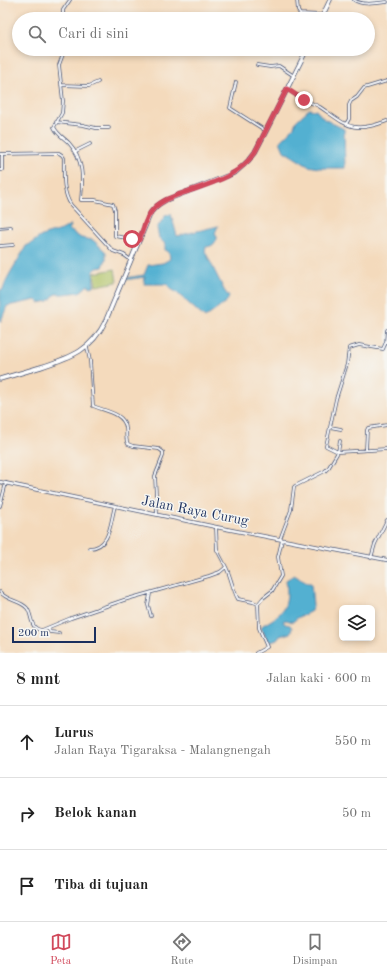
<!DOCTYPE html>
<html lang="id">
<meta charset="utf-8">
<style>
body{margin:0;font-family:"Old Standard TT",serif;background:#f2f2f2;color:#222}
.controls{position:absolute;right:12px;bottom:12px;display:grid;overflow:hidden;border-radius:6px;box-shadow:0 2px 6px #0003}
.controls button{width:36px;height:36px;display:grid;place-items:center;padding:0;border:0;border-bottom:1px solid #e0e0e0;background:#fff;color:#222;font:20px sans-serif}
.scale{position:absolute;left:12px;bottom:10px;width:84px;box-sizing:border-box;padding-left:4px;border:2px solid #1b2f5e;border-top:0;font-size:11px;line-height:14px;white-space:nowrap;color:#1b2f5e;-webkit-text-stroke:3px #f6f6f2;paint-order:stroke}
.stop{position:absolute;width:12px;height:12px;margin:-9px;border:3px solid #d1495b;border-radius:50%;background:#fff}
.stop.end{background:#d1495b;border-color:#fff;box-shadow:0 1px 4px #0008}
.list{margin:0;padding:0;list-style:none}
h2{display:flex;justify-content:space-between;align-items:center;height:52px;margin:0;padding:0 16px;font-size:17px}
h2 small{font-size:13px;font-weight:400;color:#767676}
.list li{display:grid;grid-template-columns:26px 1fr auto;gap:12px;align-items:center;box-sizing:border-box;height:72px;padding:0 16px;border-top:1px solid #e0e0e0}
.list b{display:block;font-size:15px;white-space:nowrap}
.list p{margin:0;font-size:13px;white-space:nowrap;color:#767676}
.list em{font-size:13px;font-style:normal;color:#767676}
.icon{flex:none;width:22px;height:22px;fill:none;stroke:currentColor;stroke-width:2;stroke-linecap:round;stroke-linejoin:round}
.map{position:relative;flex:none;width:387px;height:653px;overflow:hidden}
.search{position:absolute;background:#fff;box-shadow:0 2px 6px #0003;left:12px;right:12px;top:12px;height:44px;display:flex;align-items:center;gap:10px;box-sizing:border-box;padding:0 14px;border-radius:22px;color:#767676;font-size:15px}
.sheet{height:268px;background:#fff}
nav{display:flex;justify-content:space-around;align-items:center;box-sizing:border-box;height:56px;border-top:1px solid #e0e0e0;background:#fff;font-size:11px;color:#767676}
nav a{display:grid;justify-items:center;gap:2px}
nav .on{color:#d1495b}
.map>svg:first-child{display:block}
</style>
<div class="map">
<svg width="387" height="653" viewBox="0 0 387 653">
<rect width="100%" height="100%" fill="#f6f6f2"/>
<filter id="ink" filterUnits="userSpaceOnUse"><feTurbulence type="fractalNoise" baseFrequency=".025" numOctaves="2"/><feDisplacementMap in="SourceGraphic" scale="8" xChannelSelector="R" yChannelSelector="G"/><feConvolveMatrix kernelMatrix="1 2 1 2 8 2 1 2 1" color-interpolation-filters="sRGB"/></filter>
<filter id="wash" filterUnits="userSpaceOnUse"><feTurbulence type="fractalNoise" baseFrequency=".012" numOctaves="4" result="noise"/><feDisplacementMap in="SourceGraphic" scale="16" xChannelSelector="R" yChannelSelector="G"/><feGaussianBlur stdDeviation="0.9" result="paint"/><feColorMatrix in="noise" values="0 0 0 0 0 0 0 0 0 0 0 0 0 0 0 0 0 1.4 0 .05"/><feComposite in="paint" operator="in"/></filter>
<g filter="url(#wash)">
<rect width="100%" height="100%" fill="#f4dabc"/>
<path fill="#b0c265" stroke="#667862" d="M115,269L117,282L96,286L94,273Z"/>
<path fill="#53b0d1" stroke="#377098" d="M309,109L316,110L324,119L344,129L345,168H319L308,166L284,151L280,141L294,127L296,121Z
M171,214L177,236L218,226L215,233L217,237C215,244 213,246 206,247L205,251L224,290L229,297C227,304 212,312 205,318L176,292L171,289L167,284H144L145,277L124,280L125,278L144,275L148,265L163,263L170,259L169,252L165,250V244L159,238L157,228L165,216Z
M70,224L71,227L68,229L81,238L93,240L106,252V259L103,267L97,268L93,272L94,285L91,287L88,285L80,292L64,294H55L49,301L39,303L36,300L7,306L1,321H0V290L3,289C7,275 19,260 26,246C32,244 35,240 40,237C49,232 64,232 70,224Z
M294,575L307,583H311L313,606L311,611C305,615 298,616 293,622L286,620L283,621L285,624L290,625L292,628L290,633L280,636L277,640L271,642L267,640L261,627L263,625C286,613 289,604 286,580Z"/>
</g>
<g filter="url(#ink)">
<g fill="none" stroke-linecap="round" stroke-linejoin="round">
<g stroke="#3c496c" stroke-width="3.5">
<path id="minor" d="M297,0L298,11L300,14L322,15
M354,0C363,6 377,3 387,2
M63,19V10L70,0
M65,49L59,65L63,101L62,113L54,127C57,134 64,138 69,143C84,159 83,180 81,200H95L113,204L115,210V236L139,240
M257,65L270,67L279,66L294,76
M236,82L230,108L266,131
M61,85L89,86L98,82
M287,89C293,93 299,98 305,100C310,103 315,104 320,107C348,126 352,134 387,121
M56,122L83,125L96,128H109
M346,124L349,119V105L351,101L357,97L364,88L387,81
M76,151L90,144
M0,154L59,153L62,155L64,158C64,174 62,191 71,205L113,251L124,255L131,260
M0,170H2V154
M0,228L11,227
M0,246L13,245
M87,347L90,361L93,406C105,411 124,413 126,428C127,434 125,439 128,444L133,446L159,449L163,452V456L155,476L157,514
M330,427L341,429
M340,441L338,452L326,446L336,399L347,364L349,348L359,345L383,349L386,342L387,330
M366,449L367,430L368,428L387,425
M0,506L6,483
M280,539L291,510L294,487L295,486L325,471L329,467L338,452L387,449
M89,548C111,548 110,522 115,506
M371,558L375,544L387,520
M226,567C231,577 233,591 238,599L253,602L258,604
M0,592C7,601 20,600 27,608C33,616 29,629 42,630L71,618L124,600L209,576L220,572L226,567L217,550L216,527
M150,594L148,605L151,616
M48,628L50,632L59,633
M256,653L267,647L259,628L258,604L263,598L272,591L281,576L278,557L282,540"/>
</g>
<g stroke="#3c496c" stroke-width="4">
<path id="tertiary" d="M0,482L216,527L387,560"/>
</g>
<g stroke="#3c496c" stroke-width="5">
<path id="primary" d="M321,19L330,0
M0,379C14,375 28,371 41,367C72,357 92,350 106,320L151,212L158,205L166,200L227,176L236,172L248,161L255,152L266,131L307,49"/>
</g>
<use href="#minor" stroke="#fff" stroke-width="2"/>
<use href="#tertiary" stroke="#fff" stroke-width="2.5"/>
<use href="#primary" stroke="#fff" stroke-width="3.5"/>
</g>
</g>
<g fill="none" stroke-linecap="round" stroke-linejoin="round" filter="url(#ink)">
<path stroke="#d1495b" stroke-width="5" d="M132,239L139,240C143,231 145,219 151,212C159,201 172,197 183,193C209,184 239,177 255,152L287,89L304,100"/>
</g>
<g text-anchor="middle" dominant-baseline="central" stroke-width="3" stroke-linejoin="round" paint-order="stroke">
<g font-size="14" fill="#1b2f5e" stroke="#f6f6f2">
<text transform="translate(195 511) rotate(11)">Jalan Raya Curug</text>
</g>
</g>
</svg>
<div class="controls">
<button><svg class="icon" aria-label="layers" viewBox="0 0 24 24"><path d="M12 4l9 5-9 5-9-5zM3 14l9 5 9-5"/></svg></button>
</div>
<div class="scale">200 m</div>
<div class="stop" style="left:132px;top:239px"></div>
<div class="stop end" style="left:304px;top:100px"></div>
<div class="search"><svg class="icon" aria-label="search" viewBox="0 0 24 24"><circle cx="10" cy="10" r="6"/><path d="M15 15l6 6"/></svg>Cari di sini</div>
</div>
<section class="sheet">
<h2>8 mnt<small>Jalan kaki · 600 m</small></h2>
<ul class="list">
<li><svg class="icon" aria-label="ahead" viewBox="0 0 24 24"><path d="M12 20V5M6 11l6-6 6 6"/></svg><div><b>Lurus</b><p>Jalan Raya Tigaraksa - Malangnengah</p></div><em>550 m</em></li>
<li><svg class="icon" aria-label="right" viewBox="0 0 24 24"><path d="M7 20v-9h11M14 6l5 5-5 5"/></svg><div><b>Belok kanan</b></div><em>50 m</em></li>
<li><svg class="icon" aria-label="arrive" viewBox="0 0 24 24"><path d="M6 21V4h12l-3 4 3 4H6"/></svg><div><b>Tiba di tujuan</b></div></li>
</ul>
</section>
<nav>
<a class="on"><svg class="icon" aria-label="map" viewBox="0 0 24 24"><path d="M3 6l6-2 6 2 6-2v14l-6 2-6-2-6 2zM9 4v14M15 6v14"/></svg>Peta</a>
<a><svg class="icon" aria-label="directions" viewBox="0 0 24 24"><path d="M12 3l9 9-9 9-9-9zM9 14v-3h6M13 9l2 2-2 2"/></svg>Rute</a>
<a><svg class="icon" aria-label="saved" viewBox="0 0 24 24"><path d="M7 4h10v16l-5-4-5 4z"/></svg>Disimpan</a>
</nav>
